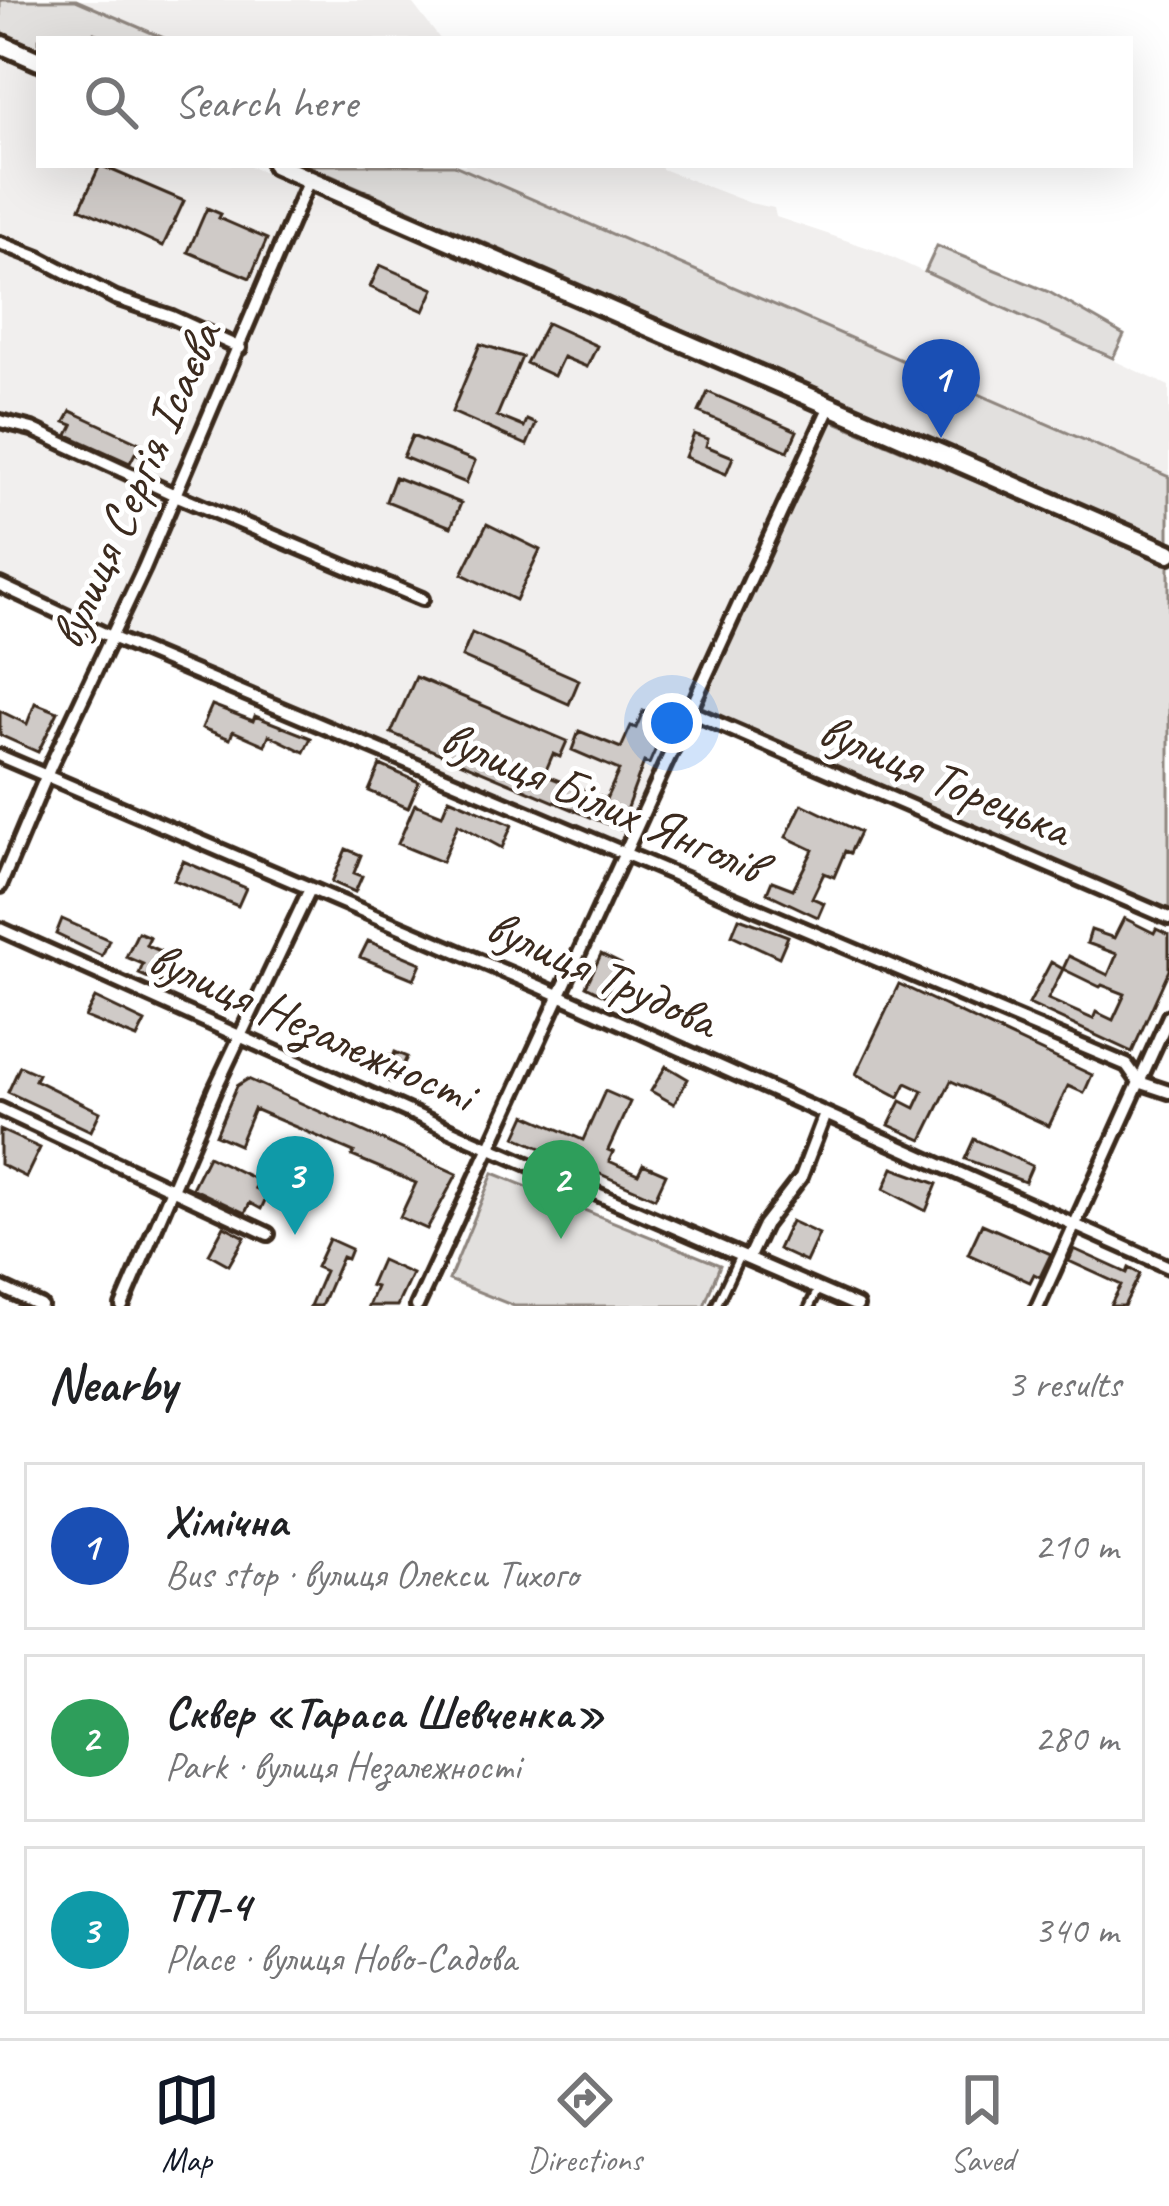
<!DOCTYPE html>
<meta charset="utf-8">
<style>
body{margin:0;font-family:Caveat,sans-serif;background:#f6f6f6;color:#202124}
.you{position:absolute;left:672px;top:723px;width:42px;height:42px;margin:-30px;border:9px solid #fff;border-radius:50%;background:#1a73e8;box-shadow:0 0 0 18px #1a73e833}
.badge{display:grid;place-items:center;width:78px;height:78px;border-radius:50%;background:#111827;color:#fff;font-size:39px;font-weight:700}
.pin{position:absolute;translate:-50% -99px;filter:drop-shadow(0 3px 6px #0008)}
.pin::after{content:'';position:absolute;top:63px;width:42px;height:36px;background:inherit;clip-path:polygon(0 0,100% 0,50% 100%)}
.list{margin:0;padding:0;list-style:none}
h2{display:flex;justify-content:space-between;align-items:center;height:156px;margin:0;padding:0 48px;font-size:51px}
h2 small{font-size:39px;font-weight:400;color:#757577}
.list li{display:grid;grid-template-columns:78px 1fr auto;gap:36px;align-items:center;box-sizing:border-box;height:168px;margin:0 24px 24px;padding:0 24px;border:3px solid #e0e0e0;border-radius:0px}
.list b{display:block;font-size:45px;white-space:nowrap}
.list p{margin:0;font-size:39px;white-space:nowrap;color:#757577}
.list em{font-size:39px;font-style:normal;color:#757577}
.icon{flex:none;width:66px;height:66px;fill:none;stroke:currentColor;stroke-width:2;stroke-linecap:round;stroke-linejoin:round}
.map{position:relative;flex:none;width:1169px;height:1306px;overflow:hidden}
.search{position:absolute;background:#fff;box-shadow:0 12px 48px #0002;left:36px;right:36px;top:36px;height:132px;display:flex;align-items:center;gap:30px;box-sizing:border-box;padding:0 42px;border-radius:0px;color:#757577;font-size:45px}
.sheet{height:732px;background:#fff}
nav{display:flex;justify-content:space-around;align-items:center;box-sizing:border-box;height:168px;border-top:3px solid #e0e0e0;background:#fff;font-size:33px;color:#757577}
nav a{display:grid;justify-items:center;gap:6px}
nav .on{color:#111827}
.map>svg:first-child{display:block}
</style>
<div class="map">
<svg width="1169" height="1306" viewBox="0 0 1169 1306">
<rect width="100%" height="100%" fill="#fff"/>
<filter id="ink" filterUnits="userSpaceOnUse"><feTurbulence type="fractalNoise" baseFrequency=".00833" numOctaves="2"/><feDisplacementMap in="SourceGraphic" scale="24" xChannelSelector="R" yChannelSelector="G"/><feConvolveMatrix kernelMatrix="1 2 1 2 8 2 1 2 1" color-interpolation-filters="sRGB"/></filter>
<g filter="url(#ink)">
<path fill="#f1efee" d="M76,0H410L440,39H166Z
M0,58L39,75V165H248L296,186L292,206L237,338L111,622L101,623L0,579Z
M454,165H661L662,169L750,203L774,208L776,217L878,251L1169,386V477Z
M318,195L819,414L623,839L613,841L126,636L123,627L304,211Z"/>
<path fill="#e2e0de" stroke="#8e857e" stroke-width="3" d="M0,0H76L166,39H108L94,33L91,39H39V49L0,32Z
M307,165H454L1169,477V542Z
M937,246L1049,292L1124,335L1113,358L925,272Z
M831,420L1169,564V912L704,711L699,705Z
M493,1173L720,1265L704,1306H514L449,1280Z"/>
<path fill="#cfcac7" stroke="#3b2a1e" stroke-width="3" fill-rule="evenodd" d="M100,165L184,201L163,246L80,208Z
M207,208L221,214L219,218L267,239L250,278L188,252Z
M380,265L434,289L424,311L370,287Z
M547,323L597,346L587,367L563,357L554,376L526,363Z
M480,344L522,357L497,416L524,427L527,420L536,424L527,445L452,412Z
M708,392L797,431L788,451L699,412Z
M71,411L146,446L141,456L135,453L130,463L68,435L73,425L65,422Z
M694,434L708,439L706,446L733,457L726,474L685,457Z
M412,436L475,461L466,483L403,457Z
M395,477L461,503L451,527L386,501Z
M487,524L540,550L516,600L462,574Z
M472,633L579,680L569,704L462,657Z
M416,677L567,741L560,757L553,754L544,775L606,799L619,770L572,750L579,731L621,748L631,726L636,728L643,711L662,719L655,737L660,739L649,764L644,762L619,829L391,733Z
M35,703L58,712L38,752L0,735V711L27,724Z
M212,705L253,721L255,716L311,738L304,752L269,735L265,745L233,731L230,739L202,728Z
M380,765L419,782L408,808L369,791Z
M449,798L512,825L502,848L458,824L442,862L398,844L415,804L442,815Z
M802,804L860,832L850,853L845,851L834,877L824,873L812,898L824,903L818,917L767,893L772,881L793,889L813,850L786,837Z
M346,849L361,855L354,873L362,876L355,892L332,882Z
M183,861L246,888L238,906L174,880Z
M739,918L788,936L779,957L732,935Z
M1124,918L1154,933L1156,929L1169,935V970L1132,1052L1029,1004L1051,962L1063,969L1069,956L1108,975L1117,954L1087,943L1091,930L1114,938ZM1063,969L1100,987L1102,985L1125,994L1113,1020L1096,1012L1093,1019L1048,999Z
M62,919L109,940L102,956L56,934Z
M138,932L150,937L146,945L172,956L160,983L139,974L143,964L126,957Z
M368,941L421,963L414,979L360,957Z
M601,954L621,964L606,996L586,986Z
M899,984L1092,1075L1084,1093L1068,1086L1049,1126L951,1081L922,1140L889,1125L901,1101L915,1108L923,1091L906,1083L899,1097L856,1074Z
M95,998L145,1022L137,1038L85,1017Z
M378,1050L393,1057L395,1052L407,1057L394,1084L368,1072Z
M20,1066L38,1074L35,1080L100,1112L91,1131L8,1092Z
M666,1066L688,1079L674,1104L651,1091Z
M248,1079L457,1174L427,1229L400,1217L416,1183L352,1156L354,1152L254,1109L239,1145L216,1135L237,1086Z
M605,1091L630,1102L608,1150L613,1152L609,1161L638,1174L643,1164L666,1174L655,1198L516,1137L526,1115L583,1140Z
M0,1130L40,1148L26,1177L0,1164Z
M974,1139L1032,1166L1025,1182L965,1159Z
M208,1156L259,1181L255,1188L268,1194L261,1209L250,1203L245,1213L192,1188Z
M893,1168L937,1184L926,1211L884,1189Z
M791,1221L819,1234L806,1262L778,1249Z
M982,1224L1051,1254L1040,1277L1034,1274L1030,1282L968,1254Z
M224,1226L245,1237L229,1265L209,1254Z
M329,1239L351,1249L347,1259L342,1257L321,1306H310L325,1271L316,1267Z
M1074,1249L1127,1273L1129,1268L1140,1274L1124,1306H1110L1121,1285L1069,1261Z
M381,1260L412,1274L397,1306H368L376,1287L370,1285Z"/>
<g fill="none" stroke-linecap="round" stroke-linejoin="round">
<g stroke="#3b2a1e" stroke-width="15">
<path id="service" d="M716,1306L740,1255
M810,1306L818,1289"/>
</g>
<g stroke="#3b2a1e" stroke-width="20">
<path id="minor" d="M0,243L39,258L116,298L172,317L240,348
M0,421L32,429L175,495L422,599
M0,585L111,637L1127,1065L1139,1082L1169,1092
M689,711L1169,918
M0,756L541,987L1169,1267
M0,886L51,765L144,568L309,180
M0,929L472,1140L857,1306
M0,1109L268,1234
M748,1259L764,1225L801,1177L825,1114
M0,1287L41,1306
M122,1306L215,1089L310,889
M417,1306L829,408
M1038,1306L1169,1016"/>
</g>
<g stroke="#3b2a1e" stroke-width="26">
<path id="primary" d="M0,44L39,61
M276,165L1169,553"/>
</g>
<use href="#service" stroke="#fff" stroke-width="6"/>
<use href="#minor" stroke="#fff" stroke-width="10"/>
<use href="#primary" stroke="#fff" stroke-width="16"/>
</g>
</g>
<g text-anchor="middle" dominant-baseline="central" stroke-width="10" stroke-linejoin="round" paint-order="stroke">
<g font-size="51" fill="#3b2a1e" stroke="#fff">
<text transform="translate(135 485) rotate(-66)">вулиця Сергія Ісаєва</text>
<text transform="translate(945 779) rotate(23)">вулиця Торецька</text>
<text transform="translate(602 801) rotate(23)">вулиця Білих Янголів</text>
<text transform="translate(602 973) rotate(24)">вулиця Трудова</text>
<text transform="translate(312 1026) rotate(24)">вулиця Незалежності</text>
</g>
</g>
</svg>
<div class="you"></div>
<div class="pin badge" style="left:941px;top:438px;background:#1a4fb4">1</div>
<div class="pin badge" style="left:561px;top:1239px;background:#2e9e5b">2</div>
<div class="pin badge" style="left:295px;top:1235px;background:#0f9aa8">3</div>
<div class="search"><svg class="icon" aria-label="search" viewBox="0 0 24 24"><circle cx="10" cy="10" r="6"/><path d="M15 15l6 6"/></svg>Search here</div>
</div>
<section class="sheet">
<h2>Nearby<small>3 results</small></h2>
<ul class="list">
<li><span class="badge" style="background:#1a4fb4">1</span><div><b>Хімічна</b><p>Bus stop · вулиця Олекси Тихого</p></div><em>210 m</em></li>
<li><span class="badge" style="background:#2e9e5b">2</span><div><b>Сквер «Тараса Шевченка»</b><p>Park · вулиця Незалежності</p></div><em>280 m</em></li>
<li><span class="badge" style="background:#0f9aa8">3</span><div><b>ТП-4</b><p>Place · вулиця Ново-Садова</p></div><em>340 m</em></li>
</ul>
</section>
<nav>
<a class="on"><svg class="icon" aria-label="map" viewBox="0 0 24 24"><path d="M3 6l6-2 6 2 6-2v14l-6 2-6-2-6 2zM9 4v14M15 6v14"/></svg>Map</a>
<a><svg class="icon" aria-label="directions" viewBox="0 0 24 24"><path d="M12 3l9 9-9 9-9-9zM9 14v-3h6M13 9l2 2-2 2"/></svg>Directions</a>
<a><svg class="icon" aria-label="saved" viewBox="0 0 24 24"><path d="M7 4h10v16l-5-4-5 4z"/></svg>Saved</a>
</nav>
